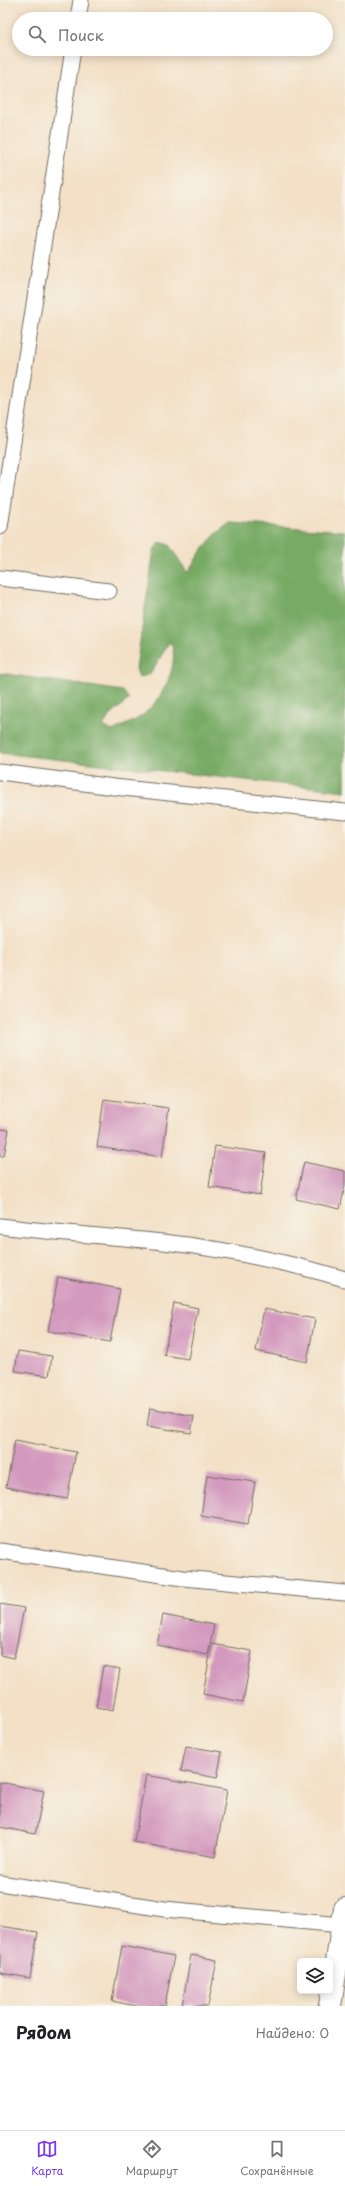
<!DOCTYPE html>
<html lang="ru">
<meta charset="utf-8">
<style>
body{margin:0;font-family:"Playpen Sans",sans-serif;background:#f2f2f2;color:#202124}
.controls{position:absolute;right:12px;bottom:12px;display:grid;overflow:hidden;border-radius:6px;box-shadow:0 2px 10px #0003}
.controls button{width:36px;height:36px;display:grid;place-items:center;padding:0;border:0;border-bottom:1px solid #e0e0e0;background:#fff;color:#202124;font:20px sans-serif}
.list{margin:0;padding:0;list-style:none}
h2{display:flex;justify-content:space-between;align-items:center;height:52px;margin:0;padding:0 16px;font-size:17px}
h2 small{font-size:13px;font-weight:400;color:#757577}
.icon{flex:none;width:22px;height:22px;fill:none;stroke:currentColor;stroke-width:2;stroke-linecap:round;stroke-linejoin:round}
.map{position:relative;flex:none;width:345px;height:2006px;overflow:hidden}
.search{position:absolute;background:#fff;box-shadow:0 2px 10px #0003;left:12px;right:12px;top:12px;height:44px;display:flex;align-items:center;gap:10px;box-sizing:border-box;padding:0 14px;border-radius:22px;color:#757577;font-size:15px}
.sheet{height:124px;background:#fff}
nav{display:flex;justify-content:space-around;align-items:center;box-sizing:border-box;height:56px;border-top:1px solid #e0e0e0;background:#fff;font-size:11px;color:#757577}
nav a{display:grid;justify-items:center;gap:2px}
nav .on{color:#7c3aed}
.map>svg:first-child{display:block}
</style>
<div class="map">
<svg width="345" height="2006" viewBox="0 0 345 2006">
<rect width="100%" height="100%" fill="#f7f3e8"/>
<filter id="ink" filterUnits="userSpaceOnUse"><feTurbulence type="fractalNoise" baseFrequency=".025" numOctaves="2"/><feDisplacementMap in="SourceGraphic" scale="8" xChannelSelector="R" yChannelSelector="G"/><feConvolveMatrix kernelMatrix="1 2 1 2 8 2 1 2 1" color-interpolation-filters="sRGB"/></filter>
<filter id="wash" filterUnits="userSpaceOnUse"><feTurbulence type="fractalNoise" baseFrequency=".012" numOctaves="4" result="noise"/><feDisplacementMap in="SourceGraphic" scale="16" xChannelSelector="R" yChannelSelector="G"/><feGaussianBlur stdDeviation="0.9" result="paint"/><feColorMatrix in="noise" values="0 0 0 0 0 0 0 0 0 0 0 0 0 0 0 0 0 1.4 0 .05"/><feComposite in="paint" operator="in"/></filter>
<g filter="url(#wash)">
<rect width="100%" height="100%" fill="#f3e0c6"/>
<path fill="#77aa65" stroke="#516a48" d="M230,523L345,531V791L0,753V673L123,691L129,699L108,718L103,726L112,731C122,726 134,722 143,715C161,701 182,663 170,641L151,673L139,678L136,668L154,550L160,542L169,545L188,573C199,552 210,537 230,523Z"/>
<g id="blocks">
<path fill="#d399be" d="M104,1099L169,1108L162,1157L97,1147Z
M0,1129L9,1130L4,1156H0Z
M215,1146L266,1153L260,1195L209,1187Z
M304,1162L345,1171V1185L340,1209L296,1199Z
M58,1277L120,1289L110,1342L48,1331Z
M174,1303L198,1308L188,1359L164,1355Z
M264,1309L315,1319L307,1362L256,1351Z
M18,1351L52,1356L49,1376L15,1371Z
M150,1408L194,1416L191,1433L147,1426Z
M15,1440L76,1452L67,1499L6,1487Z
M207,1475L255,1482L248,1524L201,1516Z
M0,1604L24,1608L14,1658L0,1655Z
M163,1615L214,1625L208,1655L157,1645Z
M212,1644L252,1651L243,1702L203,1694Z
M103,1666L120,1669L113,1710L96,1707Z
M186,1746L222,1752L217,1778L181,1771Z
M146,1775L227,1790L215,1857L134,1842Z
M0,1782L44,1791L35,1834L0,1827Z
M0,1926L38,1932L30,1978L0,1973Z
M122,1946L174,1956L165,2006H136L112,2001Z
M191,1955L217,1960L208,2006H182Z"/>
</g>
</g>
<g filter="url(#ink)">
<use href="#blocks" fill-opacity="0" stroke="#716a61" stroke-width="1"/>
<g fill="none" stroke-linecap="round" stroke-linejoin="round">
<g stroke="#716a61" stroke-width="17">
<path id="service" d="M78,19L81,0
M0,527L73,49
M0,578L109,591
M0,772L114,787L345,812
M0,1226C54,1233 109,1236 163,1242C225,1249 286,1262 345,1279
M0,1551L183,1578L345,1593
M0,1883L164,1909L342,1925"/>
</g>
<g stroke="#716a61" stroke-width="24">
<path id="tertiary" d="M330,2006L345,1909"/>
</g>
<use href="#service" stroke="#fff" stroke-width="15"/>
<use href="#tertiary" stroke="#fff" stroke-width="22"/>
</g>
</g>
</svg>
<div class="controls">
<button><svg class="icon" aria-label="layers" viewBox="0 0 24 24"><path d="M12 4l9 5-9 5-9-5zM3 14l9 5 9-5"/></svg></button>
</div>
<div class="search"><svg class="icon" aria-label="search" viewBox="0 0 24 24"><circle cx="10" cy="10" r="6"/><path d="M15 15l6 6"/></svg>Поиск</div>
</div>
<section class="sheet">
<h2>Рядом<small>Найдено: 0</small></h2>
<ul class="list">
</ul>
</section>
<nav>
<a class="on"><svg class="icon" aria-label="map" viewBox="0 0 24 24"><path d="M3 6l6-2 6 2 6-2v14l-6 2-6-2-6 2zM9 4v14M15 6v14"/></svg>Карта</a>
<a><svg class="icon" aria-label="directions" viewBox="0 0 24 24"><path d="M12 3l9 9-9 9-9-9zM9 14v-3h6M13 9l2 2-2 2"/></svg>Маршрут</a>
<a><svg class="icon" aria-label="saved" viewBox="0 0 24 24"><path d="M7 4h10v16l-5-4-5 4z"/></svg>Сохранённые</a>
</nav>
